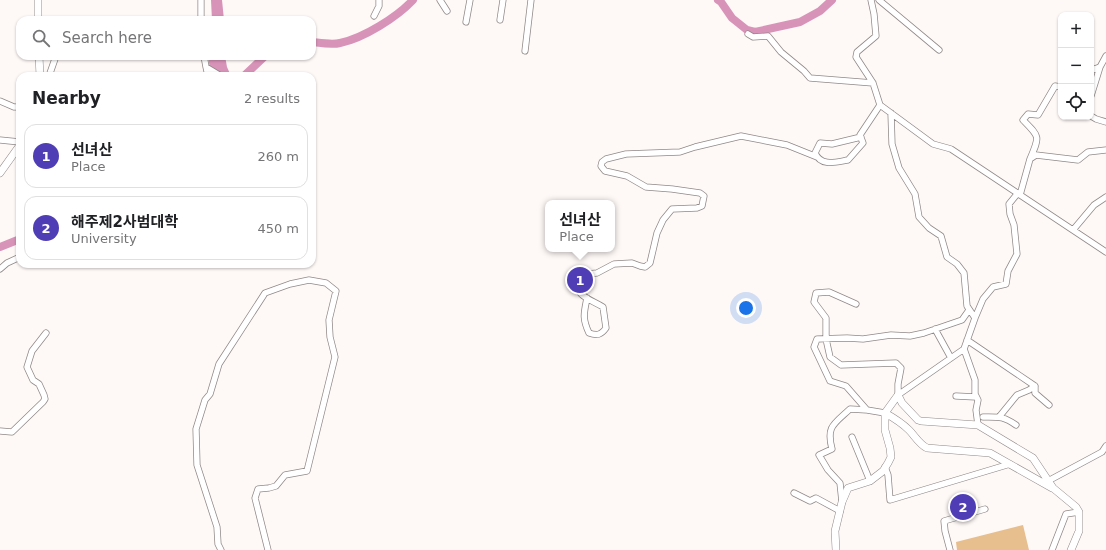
<!DOCTYPE html>
<meta charset="utf-8">
<style>
body{margin:0;font-family:"DejaVu Sans","Noto Sans KR",sans-serif;background:#f6f6f6;color:#202124}
.controls{position:absolute;right:12px;top:12px;display:grid;overflow:hidden;border-radius:8px;box-shadow:0 1px 3px #0004}
.controls button{width:36px;height:36px;display:grid;place-items:center;padding:0;border:0;border-bottom:1px solid #e0e0e0;background:#fff;color:#202124;font:20px sans-serif}
.you{position:absolute;left:746px;top:308px;width:14px;height:14px;margin:-10px;border:3px solid #fff;border-radius:50%;background:#1a73e8;box-shadow:0 0 0 6px #1a73e833}
.badge{display:grid;place-items:center;width:26px;height:26px;border-radius:50%;background:#4e3db4;color:#fff;font-size:13px;font-weight:700}
.pin{position:absolute;translate:-50% -50%;border:2px solid #fff;box-shadow:0 1px 4px #0006}
.popup{position:absolute;left:545px;top:200px;width:70px;height:52px;box-sizing:border-box;display:grid;place-content:center;border-radius:8px;background:#fff;filter:drop-shadow(0 1px 3px #0005);font-size:13px;white-space:nowrap;color:#757577}
.popup b{font-size:15px;color:#202124}
.popup::after{content:'';position:absolute;left:50%;top:100%;margin-left:-8px;border:8px solid transparent;border-top-color:#fff}
.list{margin:0;padding:0;list-style:none}
h2{display:flex;justify-content:space-between;align-items:center;height:52px;margin:0;padding:0 16px;font-size:17px}
h2 small{font-size:13px;font-weight:400;color:#757577}
.list li{display:grid;grid-template-columns:26px 1fr auto;gap:12px;align-items:center;box-sizing:border-box;height:64px;margin:0 8px 8px;padding:0 8px;border:1px solid #e0e0e0;border-radius:12px}
.list b{display:block;font-size:15px;white-space:nowrap}
.list p{margin:0;font-size:13px;white-space:nowrap;color:#757577}
.list em{font-size:13px;font-style:normal;color:#757577}
.icon{flex:none;width:22px;height:22px;fill:none;stroke:currentColor;stroke-width:2;stroke-linecap:round;stroke-linejoin:round}
.map{position:relative;flex:none;width:1106px;height:550px;overflow:hidden}
.search{position:absolute;background:#fff;box-shadow:0 1px 3px #0004;left:16px;top:16px;width:300px;height:44px;display:flex;align-items:center;gap:10px;box-sizing:border-box;padding:0 14px;border-radius:12px;color:#757577;font-size:15px}
.panel{position:absolute;background:#fff;box-shadow:0 1px 3px #0004;left:16px;top:72px;width:300px;height:196px;border-radius:12px}
.map>svg:first-child{display:block}
</style>
<div class="map">
<svg width="1106" height="550" viewBox="0 0 1106 550">
<rect width="100%" height="100%" fill="#fef8f7"/>
<path fill="#e7be8e" d="M1023,525L1029,550H957L956,542Z"/>
<path fill="#d893b8" d="M211,0H222L224,20H212Z
M208,56H225L227,67L231,76H211Z"/>
<g fill="none" stroke-linecap="round" stroke-linejoin="round">
<path stroke="#d893b8" stroke-width="8" d="M718,0L721,2L732,18L747,30L755,32L800,22L820,11L832,0
M312,42C321,43 332,45 340,43C364,38 397,17 413,0
M244,76L265,56
M0,247L20,239"/>
<g stroke="#908988" stroke-width="7">
<path id="minor" d="M440,0L447,11
M871,0L874,14L876,36L857,52L856,57L873,83L880,105L933,144L951,149L1106,252
M879,0L939,50
M374,16L379,6V0
M201,20V0
M500,20L503,0
M466,22L470,0
M748,34L753,37L768,36L781,52L804,71L810,78L873,83
M525,51L531,0
M204,56L206,67
M1091,70L1100,67L1106,56
M49,76L56,56
M208,76L206,67L221,76
M1091,96L1100,67
M0,101L14,107H20
M891,113L892,144L899,168L915,194L919,217L929,228L941,236L947,257L957,264L964,273L967,306L975,318L964,349L898,395
M1091,116L1096,119L1106,122
M861,137L832,144L820,143L815,153C821,167 836,162 848,160L863,143L860,135L880,105
M0,140L20,142
M1030,159C1040,136 1040,137 1023,120L1028,114L1038,115L1055,86L1061,87
M1020,195L1030,159L1036,155L1078,160L1088,152L1106,150
M1073,230L1094,205L1106,197
M0,269L7,263L20,257
M587,298C584,313 582,318 589,333C597,336 601,335 606,328L603,307C590,299 577,297 574,280L578,275L597,273L614,264L632,263L640,266L645,267L650,263L657,233L663,220L672,209L697,208L702,206L704,196L700,193L672,189L646,187L627,176L605,171L601,166L602,162L606,159L626,154L680,152L695,147L741,136L787,145L817,157
M856,304L829,292L816,293L814,302L826,318V339L830,357L841,365L896,363L901,368L898,384V395
M975,318L983,299L993,287L1006,284L1008,271L1017,254L1014,225L1010,214L1009,204L1018,193
M935,329L951,358
M967,340L1035,386V393L1049,405
M964,349L975,380V394L978,400L976,410L978,425
M956,396L976,397
M885,413L867,410L846,386L830,381L814,347L817,339L847,338L863,339L891,335L910,336L924,333L962,320L969,310
M983,417C999,417 1003,416 1016,425
M999,417L1017,395L1029,390L1035,386
M0,431L12,432L43,402L45,399L44,395L39,384L33,380L27,367L32,351L46,333
M852,437L870,481
M885,467L888,475L890,500L1010,464
M1048,481L1102,452L1106,446
M794,493L810,501L816,498L840,511
M842,502L840,483L828,470L819,455L832,449C826,426 834,424 850,409L867,410
M221,550L218,544L217,527L197,465L196,429L205,400L210,394L219,364L265,293L290,284L309,280L326,283L336,291L329,320L330,337L335,357L307,471L285,475L276,486L269,488L258,489L255,498L268,550
M950,550L945,531L944,521L985,509
M1052,550L1066,514L1079,512"/>
</g>
<g stroke="#908988" stroke-width="8">
<path id="tertiary" d="M38,0V20
M39,56L40,76
M0,173L20,145
M885,413C894,418 902,423 909,430C915,436 919,444 927,448L990,453L1052,488
M836,550L835,531L842,502L848,488L870,481L883,471L888,463L891,457L890,448L885,430V413L898,395L902,403L918,420L921,421L978,425L1033,458L1053,488L1076,507L1079,512V531L1071,550"/>
</g>
<use href="#minor" stroke="#fff" stroke-width="5.5"/>
<use href="#tertiary" stroke="#fff" stroke-width="7"/>
</g>
</svg>
<div class="controls">
<button>+</button>
<button>−</button>
<button><svg class="icon" aria-label="locate" viewBox="0 0 24 24"><circle cx="12" cy="12" r="6"/><path d="M12 2v4M12 18v4M2 12h4M18 12h4"/></svg></button>
</div>
<div class="you"></div>
<div class="pin badge" style="left:580px;top:280px">1</div>
<div class="popup"><b>선녀산</b>Place</div>
<div class="pin badge" style="left:963px;top:507px">2</div>
<div class="search"><svg class="icon" aria-label="search" viewBox="0 0 24 24"><circle cx="10" cy="10" r="6"/><path d="M15 15l6 6"/></svg>Search here</div>
<section class="panel">
<h2>Nearby<small>2 results</small></h2>
<ul class="list">
<li><span class="badge">1</span><div><b>선녀산</b><p>Place</p></div><em>260 m</em></li>
<li><span class="badge">2</span><div><b>해주제2사범대학</b><p>University</p></div><em>450 m</em></li>
</ul>
</section>
</div>
